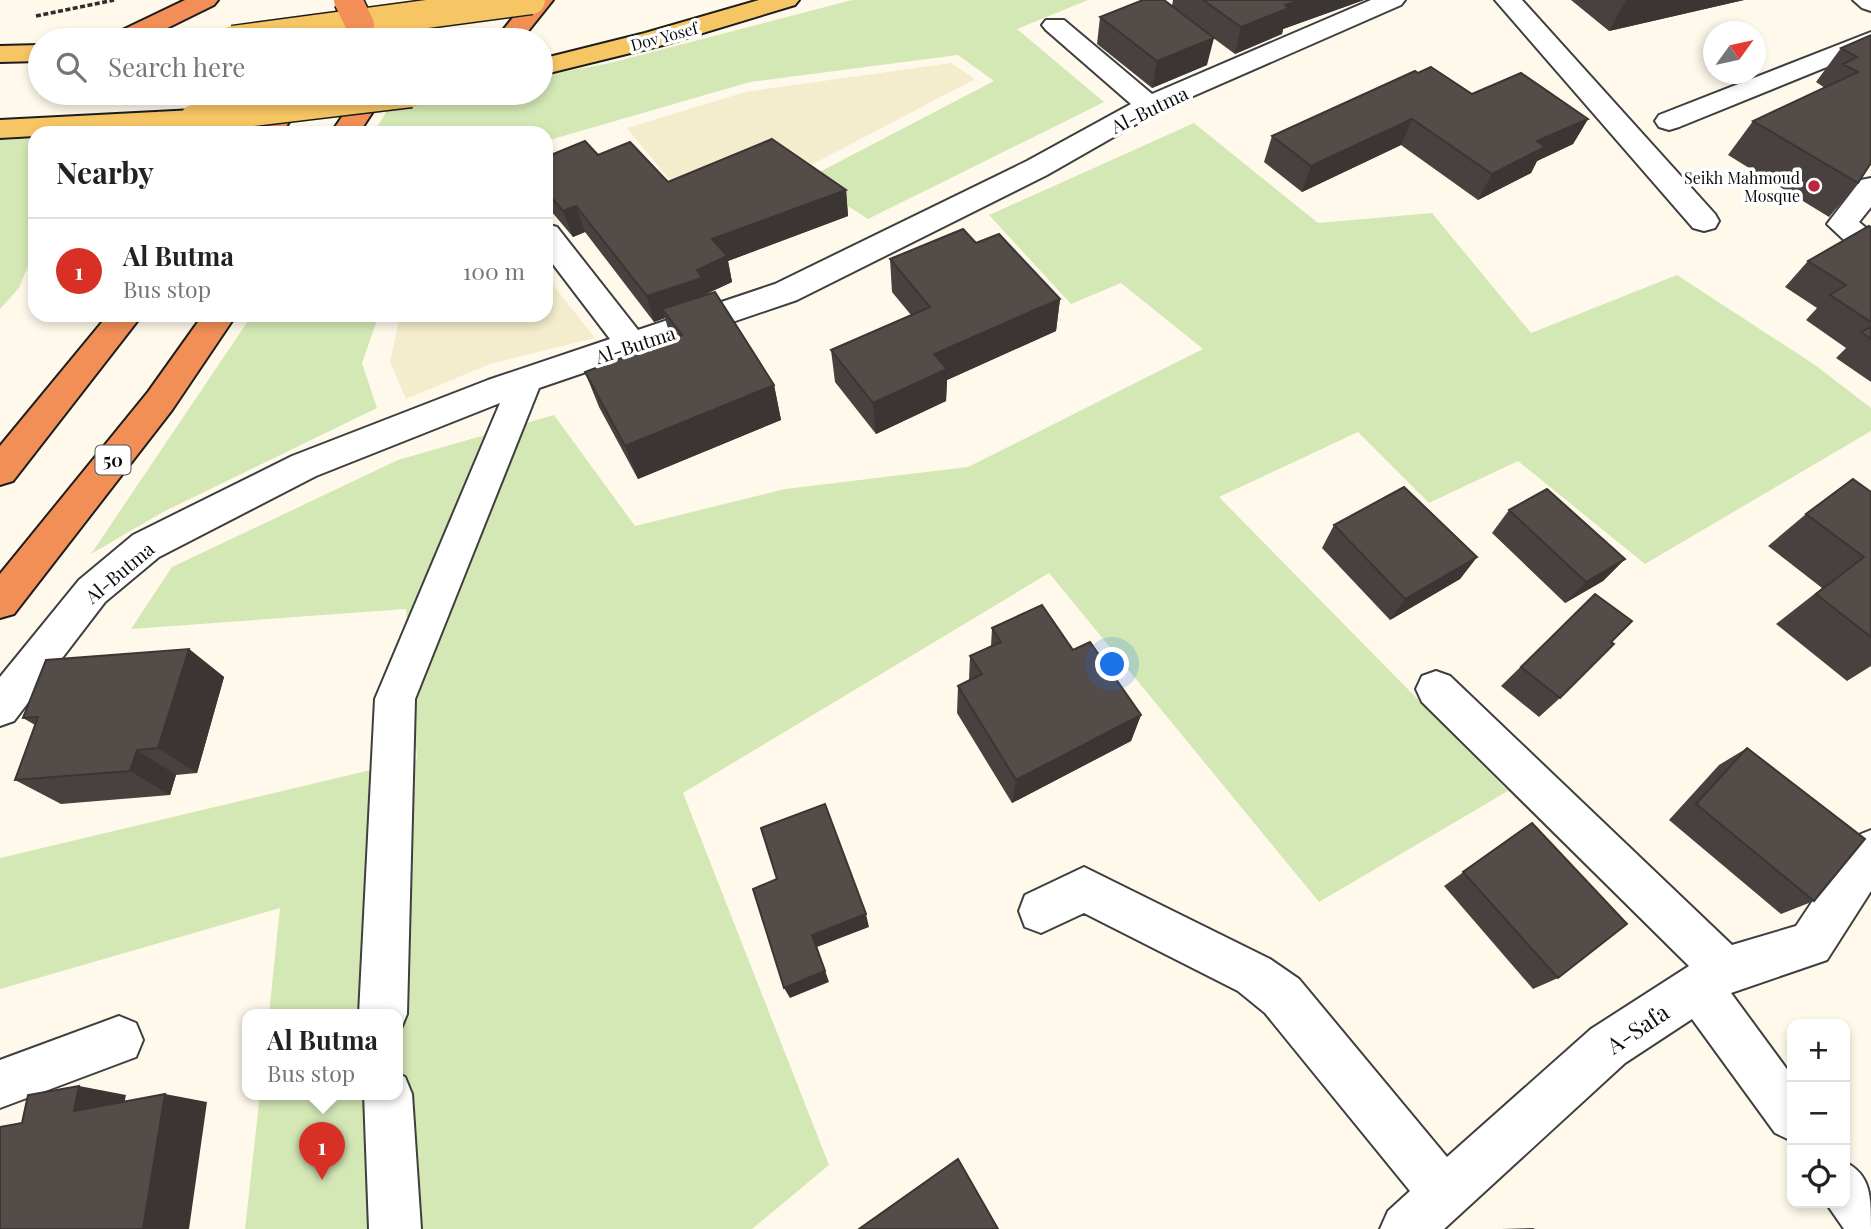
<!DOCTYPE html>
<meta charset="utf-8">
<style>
body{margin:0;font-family:"Playfair Display",serif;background:#f6f6f6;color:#222}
.controls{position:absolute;right:21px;bottom:21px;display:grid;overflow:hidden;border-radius:14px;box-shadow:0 4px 10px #0003}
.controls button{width:63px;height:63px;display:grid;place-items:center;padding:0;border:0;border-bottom:2px solid #e0e0e0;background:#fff;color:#222;font:35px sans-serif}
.compass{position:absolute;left:1703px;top:21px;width:63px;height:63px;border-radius:50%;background:#fff;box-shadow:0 4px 10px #0003;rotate:57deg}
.you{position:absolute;left:1113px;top:665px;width:24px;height:24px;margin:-18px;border:5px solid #fff;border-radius:50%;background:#1a73e8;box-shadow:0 0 0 10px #1a73e833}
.badge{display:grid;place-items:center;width:46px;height:46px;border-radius:50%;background:#d93025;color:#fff;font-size:23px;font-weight:700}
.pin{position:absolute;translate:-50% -58px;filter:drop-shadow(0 2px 4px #0008)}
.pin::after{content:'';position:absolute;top:37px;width:24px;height:21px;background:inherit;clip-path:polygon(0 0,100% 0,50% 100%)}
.popup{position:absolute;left:242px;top:1009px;width:161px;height:91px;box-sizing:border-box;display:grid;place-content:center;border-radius:14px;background:#fff;filter:drop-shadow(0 2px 5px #0005);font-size:23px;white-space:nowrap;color:#767676}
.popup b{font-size:26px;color:#222}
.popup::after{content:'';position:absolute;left:50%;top:100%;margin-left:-14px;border:14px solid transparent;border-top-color:#fff}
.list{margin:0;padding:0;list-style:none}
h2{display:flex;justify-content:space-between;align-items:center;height:91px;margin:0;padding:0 28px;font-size:30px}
h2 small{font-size:23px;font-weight:400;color:#767676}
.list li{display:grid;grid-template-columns:46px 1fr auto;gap:21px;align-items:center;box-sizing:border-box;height:105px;padding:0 28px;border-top:2px solid #e0e0e0}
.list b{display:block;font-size:26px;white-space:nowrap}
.list p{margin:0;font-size:23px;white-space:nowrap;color:#767676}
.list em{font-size:23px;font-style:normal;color:#767676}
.icon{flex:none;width:38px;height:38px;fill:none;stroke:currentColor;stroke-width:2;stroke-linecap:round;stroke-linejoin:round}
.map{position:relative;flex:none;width:1871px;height:1229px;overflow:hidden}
.search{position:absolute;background:#fff;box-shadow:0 4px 10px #0003;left:28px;top:28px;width:525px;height:77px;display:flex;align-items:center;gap:18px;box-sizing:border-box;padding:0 24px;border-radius:38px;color:#767676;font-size:26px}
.panel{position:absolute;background:#fff;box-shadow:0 4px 10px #0003;left:28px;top:126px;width:525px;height:196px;border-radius:21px}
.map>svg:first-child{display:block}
</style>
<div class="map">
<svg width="1871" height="1229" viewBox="0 0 1871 1229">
<rect width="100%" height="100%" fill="#fff9eb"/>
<path fill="#f3edcd" d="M951,63L975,79L796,173L677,189L627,128L745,92Z
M546,276L595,338L490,364L406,399L390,362L400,315H546Z"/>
<path fill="#d4e8b6" d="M852,0H1088L1017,29L1104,102L868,219L806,179L994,81L958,55L750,82L546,141V133H373L391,105L456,93H541V76L610,63Z
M1194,123L1318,223L1432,213L1531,333L1677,275L1815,365L1871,408V431L1645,564L1518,461L1429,503L1358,432L1219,497L1508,791L1319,902L1049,573L683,793L829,1165L752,1229H245L260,1094H397V1014H269L280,908L0,989V858L417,759L406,609L131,629L172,567L398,460L554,415L635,526L785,489L968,467L1203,349L1121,283L1071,304L989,215Z
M35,138V248L19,288L0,309V140Z
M252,315H379L362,363L377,408L163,512L91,554Z"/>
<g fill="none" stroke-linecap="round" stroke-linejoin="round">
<g stroke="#3f3f3f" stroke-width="4">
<path id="minor" d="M1371,0H1405L1401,5L1159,111L1047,175L797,300L539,388L415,699L407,1014L400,1031L397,1032V1014H359L375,699L500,403L316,476L159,557L105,602L14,721L0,726V677L79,580L133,535L292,456L488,380L610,339L546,255V224L557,227L638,330L775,284L1027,161L1131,104L1046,30L1042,25L1046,20H1064L1152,94Z
M1495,0H1522L1715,214L1719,221L1715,228L1704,231L1693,228Z
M1853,0H1871V11L1862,8Z
M1871,32V49L1679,127L1669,130L1659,127L1655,121L1659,115Z
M1871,178V207L1859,222L1871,232V258L1860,255L1827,224L1861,180Z
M1436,671L1450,676L1732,945L1796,926L1856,836L1871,830V891L1827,960L1731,993L1792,1076V1141L1775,1133L1692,1019L1625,1063L1444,1229H1380L1388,1211L1410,1191L1265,1013L1238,991L1084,913L1041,933L1025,927L1019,911L1025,895L1084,867L1270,959L1299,979L1447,1157L1591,1029L1689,966L1422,702L1416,689L1422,676Z
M119,1016L136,1023L143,1040L136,1057L0,1108V1060Z
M397,1073L405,1077L412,1094L421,1229H369L364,1094H397Z
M1845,1162C1871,1175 1871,1196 1871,1229H1844L1826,1203H1845Z"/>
</g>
<g stroke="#1d1d1d" stroke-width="4">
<path id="major" d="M759,0H799L795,5L663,45L541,75V59L645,33Z
M40,45V61L0,62V46Z
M194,110L204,113L208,119L204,125L89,133H35V136L0,138V120Z"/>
</g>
<g stroke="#1d1d1d" stroke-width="4">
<path id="highway" d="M185,0H218L214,5L143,40H110L114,34Z
M419,0H445L419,40H393Z
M527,0H553L521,40H495Z
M360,17L369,20L391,40H363L347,25L351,20Z
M281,93H308L282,133H254Z
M358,93H385L359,133H331Z
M108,315H142L13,481L0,485V446Z
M203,315H236L172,410L14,614L0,618V574L148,392Z"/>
</g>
<path stroke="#2e2e2e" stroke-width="3.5" stroke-dasharray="5 2.5" stroke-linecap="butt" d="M36,16L114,0"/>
<use href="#minor" fill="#fff" fill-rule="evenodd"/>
<use href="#major" fill="#f6c564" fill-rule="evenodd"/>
<use href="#highway" fill="#f18f57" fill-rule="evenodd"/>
<g stroke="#1d1d1d" stroke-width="31" stroke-linecap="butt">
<path id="major-bridge" d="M233,40L531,0
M194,119L411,93"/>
</g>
<g stroke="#1d1d1d" stroke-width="31" stroke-linecap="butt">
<path id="highway-bridge" d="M348,0L360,25"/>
</g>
<use href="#major-bridge" stroke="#f6c564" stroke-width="28"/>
<use href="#highway-bridge" stroke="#f18f57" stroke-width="28"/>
</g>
<path fill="#48413f" d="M1173,0H1364L1283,29L1282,34L1235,54L1201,29L1207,65L1152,88L1097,44L1100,17L1172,6Z
M1571,0H1744L1609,31Z
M1871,35L1858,183L1829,217L1728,155L1753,121L1825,88L1816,82L1841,48Z
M1418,73L1472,94L1588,119L1573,144L1537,161L1531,173L1478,200L1401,145L1302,192L1264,162L1272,136Z
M598,155L668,182L846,190L848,216L728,261L732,282L706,294L774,385L781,420L638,479L599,407L585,372L671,339L665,318L654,322L585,232L573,237L546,205V157Z
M1871,227V382L1836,358L1846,348L1806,320L1817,308L1785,287L1808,261Z
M976,243L1060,299L1056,331L947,380L946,401L876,434L835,382L831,350L911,315L892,292L890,259Z
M1871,492V666L1847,681L1776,624L1822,588L1768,546L1806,514Z
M1509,510L1625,559L1603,581L1565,603L1492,533Z
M1334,525L1477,557L1460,579L1390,620L1322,548Z
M1595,594L1611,642L1560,698L1539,717L1501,686Z
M992,628L1073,650L1141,715L1131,741L1012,803L957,713L958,686L969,680L970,656L991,646Z
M189,649L224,677L197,773L176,775L170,795L61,804L15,780L35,725L23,718Z
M1747,748L1814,901L1781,914L1669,820L1719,765Z
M1532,823L1558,978L1533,989L1444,886Z
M1533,1228L1535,1229H1501Z"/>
<path fill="#3b3533" d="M1299,0H1364L1283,29L1282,34L1235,54L1241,27L1285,5Z
M1626,0H1744L1609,31Z
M1214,38L1207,65L1152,88L1157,61Z
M1412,119L1401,145L1302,192L1311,166Z
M1588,119L1573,144L1537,161L1531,173L1478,200L1492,174L1537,141Z
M846,190L848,216L728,261L732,282L706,294L662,309L665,318L654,322L647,296L697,270L712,239Z
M576,206L585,232L573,237L563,211Z
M1060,299L1056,331L947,380L946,401L876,434L873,403L934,354Z
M774,385L781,420L638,479L625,446Z
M1477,557L1460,579L1390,620L1405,599Z
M1625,559L1603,581L1565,603L1586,582Z
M189,649L224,677L197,773L158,748Z
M1141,715L1131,741L1012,803L1016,780Z
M137,750L176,775L170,795L130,771Z
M866,914L869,927L817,947L829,982L790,998L784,988L812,935Z
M79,1086L126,1095L121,1119L74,1111Z
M165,1094L207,1102L189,1229H143Z"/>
<path fill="#544c49" stroke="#3b3533" stroke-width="2" d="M1143,0H1164L1214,38L1157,61L1100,17Z
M1203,0H1299L1285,5L1289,8L1241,27Z
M1871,35V163L1858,183L1753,121L1858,72L1843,64L1857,57L1841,48Z
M1431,67L1472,94L1521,73L1588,119L1537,141L1545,147L1492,174L1412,119L1311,166L1272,136L1415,71L1418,73Z
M772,139L846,190L712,239L727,256L697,270L702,278L647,296L576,206L563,211L546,191V157L585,141L598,155L630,142L668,182Z
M1869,226L1871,227V322L1830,295L1846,285L1808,261Z
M963,229L976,243L999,234L1060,299L934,354L947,369L873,403L831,350L930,307L890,259Z
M715,292L774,385L625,446L585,372L682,335L662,309Z
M1871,327V339L1861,332Z
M1853,479L1871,492V637L1816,594L1864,557L1806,514Z
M1404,487L1477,557L1405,599L1334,525Z
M1547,489L1625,559L1586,582L1509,510Z
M1595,594L1632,621L1611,642L1614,644L1560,698L1521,667Z
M1042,605L1073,650L1090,642L1141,715L1016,780L958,686L982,674L970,656L1001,642L992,628Z
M189,649L158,748L137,750L130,771L15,780L38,717L23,718L46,660Z
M1747,748L1865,839L1814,901L1696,804Z
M825,804L866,914L812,935L825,971L784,988L753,889L777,879L761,828Z
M1532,823L1627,924L1558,978L1463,872Z
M79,1086L74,1111L165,1094L143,1229H0V1127L22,1123L28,1095Z
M958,1159L998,1229H859Z"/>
<circle fill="#b9273c" stroke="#fff" stroke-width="2.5" cx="1814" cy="186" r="7"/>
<g text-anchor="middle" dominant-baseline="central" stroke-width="7" stroke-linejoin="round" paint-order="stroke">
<g font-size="16" fill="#0c0c0c" stroke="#fff">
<text transform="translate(664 36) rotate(-15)">Dov Yosef</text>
</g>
<g font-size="16" fill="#0c0c0c" stroke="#fff" text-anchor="end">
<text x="1800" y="177">Seikh Mahmoud<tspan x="1800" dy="18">Mosque</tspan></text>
</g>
<rect fill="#fff" stroke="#555" stroke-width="2" x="95.5" y="445.5" width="35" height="29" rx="5"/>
<g font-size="18" font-weight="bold" fill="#0c0c0c">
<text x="113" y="460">50</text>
</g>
<g font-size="19" fill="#0c0c0c" stroke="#fff">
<text transform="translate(1149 109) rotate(-26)">Al-Butma</text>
<text transform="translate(635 344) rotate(-18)">Al-Butma</text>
<text transform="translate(119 572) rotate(-40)">Al-Butma</text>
</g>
<g font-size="23" fill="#0c0c0c" stroke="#fff">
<text transform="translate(1637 1028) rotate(-34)">A-Safa</text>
</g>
</g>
</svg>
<div class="controls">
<button>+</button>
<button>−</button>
<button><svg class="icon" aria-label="locate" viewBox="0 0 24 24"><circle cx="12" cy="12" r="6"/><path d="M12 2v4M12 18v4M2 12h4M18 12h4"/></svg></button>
</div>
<svg class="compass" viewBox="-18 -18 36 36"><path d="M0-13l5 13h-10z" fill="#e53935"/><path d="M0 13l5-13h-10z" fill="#767676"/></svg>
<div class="you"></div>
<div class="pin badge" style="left:322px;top:1180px">1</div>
<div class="popup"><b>Al Butma</b>Bus stop</div>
<div class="search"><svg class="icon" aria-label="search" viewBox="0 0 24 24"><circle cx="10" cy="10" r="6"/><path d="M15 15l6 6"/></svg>Search here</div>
<section class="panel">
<h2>Nearby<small></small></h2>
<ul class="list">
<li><span class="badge">1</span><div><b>Al Butma</b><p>Bus stop</p></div><em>100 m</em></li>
</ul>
</section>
</div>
